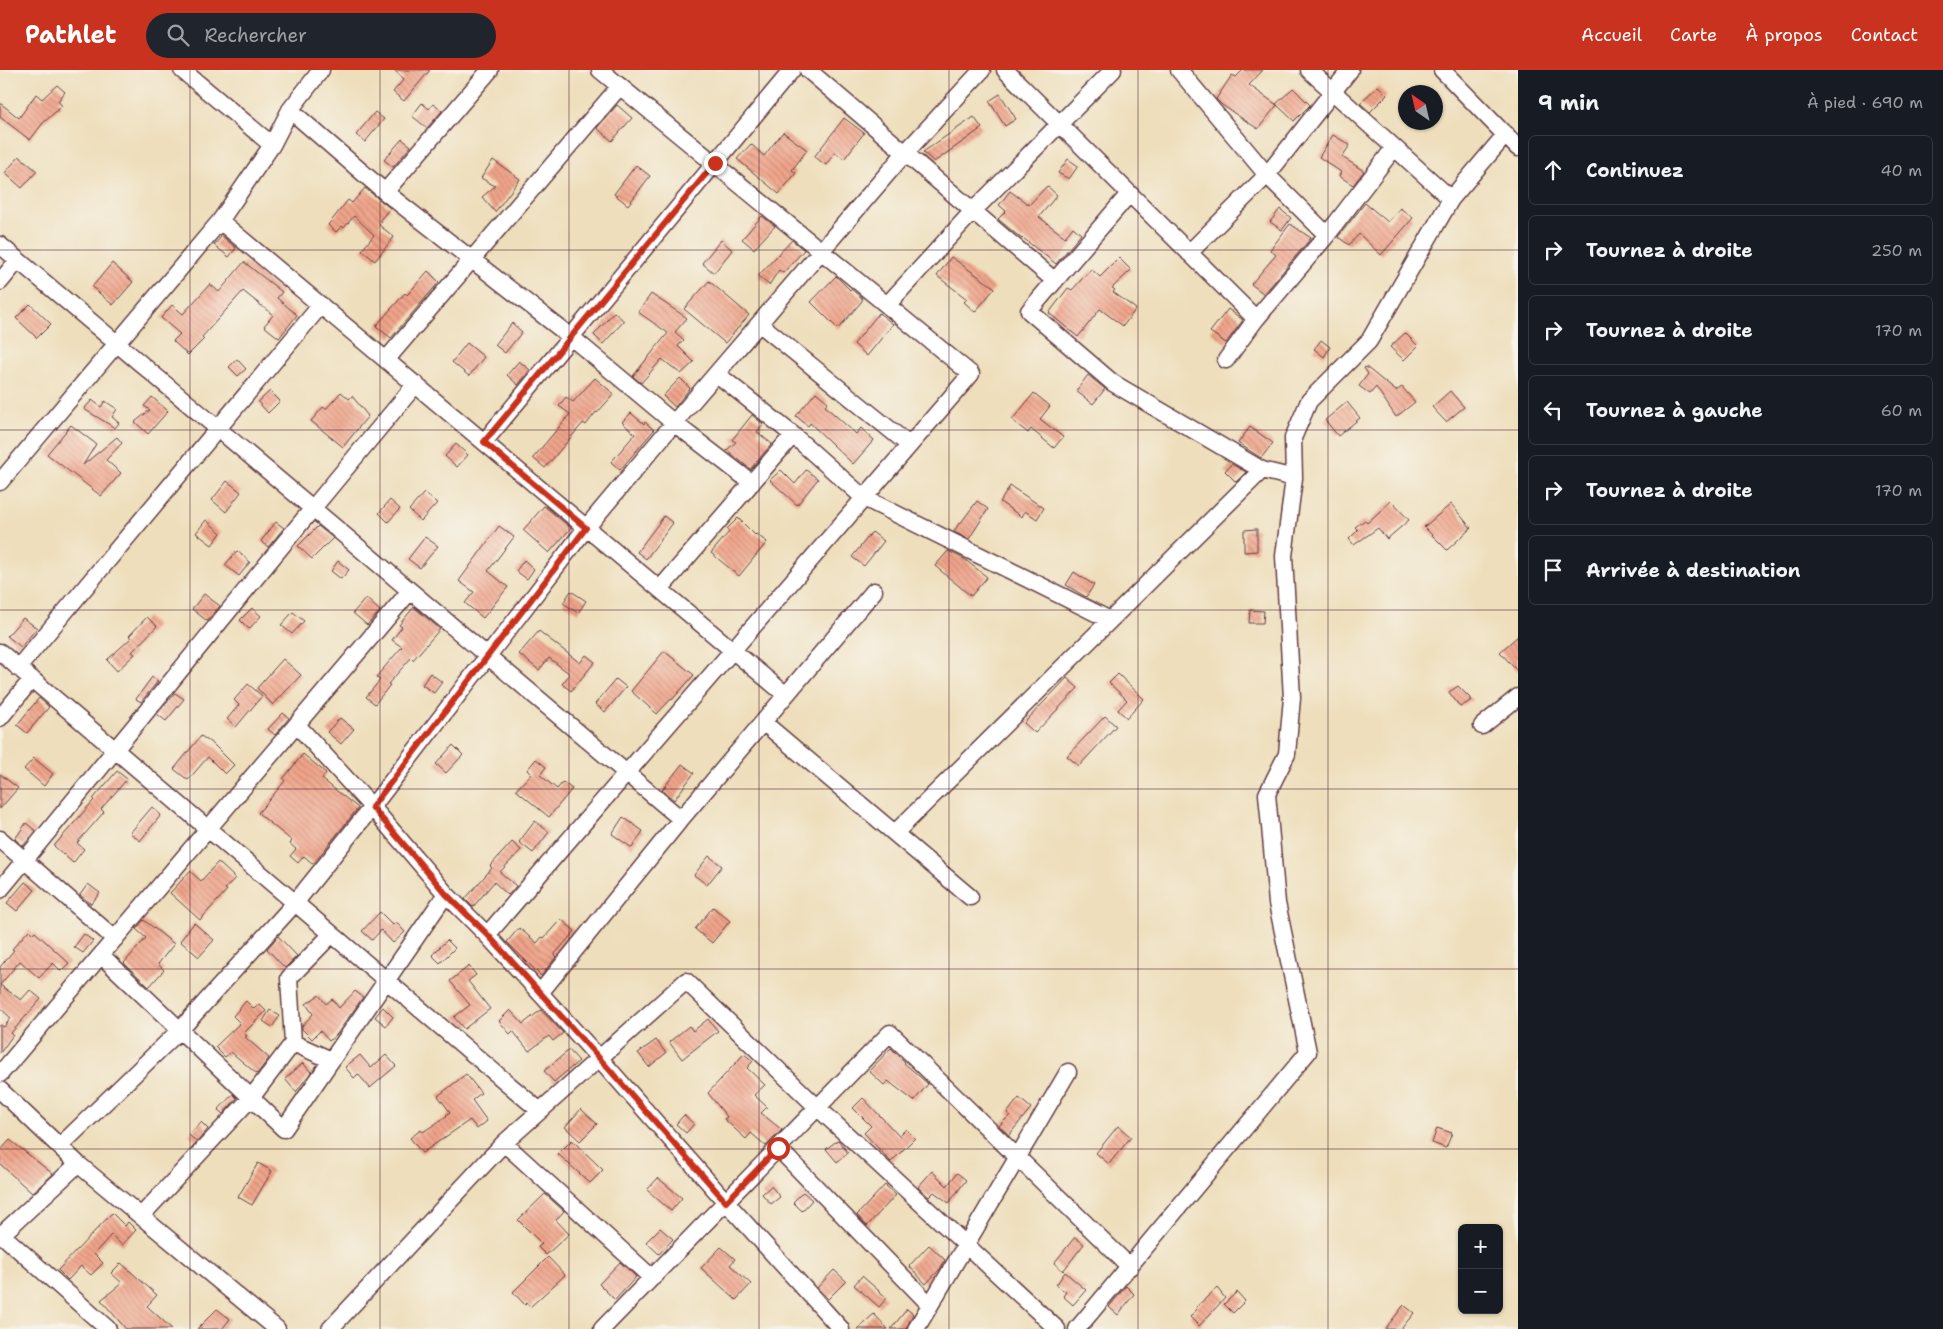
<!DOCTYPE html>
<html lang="fr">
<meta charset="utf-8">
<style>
body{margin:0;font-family:"Shantell Sans",sans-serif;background:#20242c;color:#f1f3f6}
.controls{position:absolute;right:15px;bottom:15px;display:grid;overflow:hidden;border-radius:8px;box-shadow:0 1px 4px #0004}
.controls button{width:45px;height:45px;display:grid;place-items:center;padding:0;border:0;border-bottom:1px solid #363941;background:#171b24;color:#f1f3f6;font:25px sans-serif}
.compass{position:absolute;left:1398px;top:15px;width:45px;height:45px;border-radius:50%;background:#171b24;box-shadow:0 1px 4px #0004;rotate:326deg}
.stop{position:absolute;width:15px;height:15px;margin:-11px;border:4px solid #c8321e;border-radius:50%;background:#fff}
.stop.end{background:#c8321e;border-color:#fff;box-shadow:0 1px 5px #0008}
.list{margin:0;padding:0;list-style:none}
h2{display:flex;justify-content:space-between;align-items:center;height:65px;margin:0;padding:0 20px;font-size:21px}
h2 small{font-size:16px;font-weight:400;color:#9ea1a6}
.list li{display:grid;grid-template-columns:32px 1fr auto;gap:15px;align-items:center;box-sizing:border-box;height:70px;margin:0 10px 10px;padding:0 10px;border:1px solid #363941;border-radius:8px}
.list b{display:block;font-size:19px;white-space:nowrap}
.list em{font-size:16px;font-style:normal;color:#9ea1a6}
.icon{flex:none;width:28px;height:28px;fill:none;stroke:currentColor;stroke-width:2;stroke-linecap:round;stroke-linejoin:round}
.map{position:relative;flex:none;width:1518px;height:1259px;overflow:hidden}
header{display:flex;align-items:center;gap:30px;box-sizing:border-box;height:70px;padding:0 25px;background:#c8321e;color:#fff}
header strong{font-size:24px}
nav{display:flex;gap:28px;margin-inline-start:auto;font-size:18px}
.search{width:350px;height:45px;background:#20242c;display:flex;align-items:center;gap:12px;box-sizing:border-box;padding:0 18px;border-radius:28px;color:#9ea1a6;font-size:19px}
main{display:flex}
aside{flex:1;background:#171b24}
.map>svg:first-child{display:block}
</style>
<header>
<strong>Pathlet</strong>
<div class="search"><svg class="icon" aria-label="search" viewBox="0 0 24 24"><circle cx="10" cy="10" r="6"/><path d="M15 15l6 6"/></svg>Rechercher</div>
<nav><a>Accueil</a><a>Carte</a><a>À propos</a><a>Contact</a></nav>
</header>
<main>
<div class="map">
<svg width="1518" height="1259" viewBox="0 0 1518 1259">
<defs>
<pattern id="building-back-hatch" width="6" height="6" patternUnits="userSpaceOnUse" patternTransform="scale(1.25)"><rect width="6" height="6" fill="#f1a58b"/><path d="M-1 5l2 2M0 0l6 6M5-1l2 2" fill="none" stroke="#c58672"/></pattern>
</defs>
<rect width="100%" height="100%" fill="#f7f3e8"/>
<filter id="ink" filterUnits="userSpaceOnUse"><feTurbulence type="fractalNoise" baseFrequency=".02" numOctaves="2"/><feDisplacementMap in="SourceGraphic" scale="10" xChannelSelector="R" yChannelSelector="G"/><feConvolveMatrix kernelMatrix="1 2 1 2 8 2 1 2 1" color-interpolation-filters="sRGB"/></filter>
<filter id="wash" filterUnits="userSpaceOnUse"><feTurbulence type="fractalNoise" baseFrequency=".0096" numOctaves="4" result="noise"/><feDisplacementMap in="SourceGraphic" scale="20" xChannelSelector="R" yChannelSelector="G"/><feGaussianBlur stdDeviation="1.12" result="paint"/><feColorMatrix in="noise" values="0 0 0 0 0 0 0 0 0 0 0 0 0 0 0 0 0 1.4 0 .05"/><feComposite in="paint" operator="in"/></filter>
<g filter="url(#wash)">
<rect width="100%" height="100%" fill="#eedebb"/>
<g id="blocks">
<path fill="url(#building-back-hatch)" d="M394,0H430L404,31L393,22L404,9Z
M1243,0H1263L1249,15L1277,35L1258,59L1222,35L1216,29L1232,5L1236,7Z
M57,15L65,22L58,31L62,36L43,53L30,70L0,47V33L19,48L36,24L42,29Z
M1378,16L1387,25L1370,42L1360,33Z
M1293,18L1310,35L1294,51L1276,34Z
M1000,24L1016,49L1005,56L989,31Z
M422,33L429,39L433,34L442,41L427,58L412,46Z
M617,35L632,48L612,71L597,58Z
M375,42L384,49L365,72L356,65Z
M974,47L982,58L934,92L923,82Z
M844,48L864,63L844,89L835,82L826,95L814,87Z
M783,62L807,80L792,100L796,103L779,124L737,89L751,74L764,86Z
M1333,65L1350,75L1342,87L1364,101L1353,115L1339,106L1341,102L1319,87Z
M402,69L411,76L393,97L384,90Z
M19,86L37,101L22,118L5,103Z
M1068,89L1078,96L1069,109L1058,103Z
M493,90L520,109L495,142L482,127L495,116L481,108Z
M636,95L650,106L628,135L614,124Z
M1047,116L1057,125L1039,147L1065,167L1073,157L1081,164L1056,194L1023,168L1022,169L998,149L1006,141L999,135L1010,121L1029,135Z
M365,118L390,138L380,150L382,152L379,155L394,167L375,191L362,180L374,165L354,146L344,158L342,156L336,162L328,155L348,130L352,133Z
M1365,133L1388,152L1400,138L1413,148L1381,185L1359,164L1349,175L1338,167Z
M1280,139L1291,148L1282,160L1270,152Z
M762,146L775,156L754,179L742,169Z
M1290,154L1311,168L1264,224L1251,214L1276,185L1270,180Z
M222,166L236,178L229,187L214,175Z
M721,170L732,180L714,203L702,193Z
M792,170L804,180L783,203L779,200L769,215L758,206Z
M951,187L995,218L975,242L964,232L967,229L937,206Z
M1119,188L1131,200L1112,218L1115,220L1113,222L1136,239L1123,256L1100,239L1078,267L1049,243L1068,218L1072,220L1091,199L1100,207Z
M244,192L282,222L277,228L297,245L279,268L264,256L273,245L243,221L202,267L204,269L188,285L173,271L180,264L161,248L172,235L183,244L210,214L219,222Z
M112,193L133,212L113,235L92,217Z
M428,201L439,212L391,268L376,256L405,223L407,225Z
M836,206L850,220L851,219L862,228V231L838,259L811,232Z
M709,211L749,245L725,273L684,239Z
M651,224L687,248L675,262L684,270L678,276L694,292L681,304L662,289L641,313L633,306L668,263L638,242Z
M30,234L51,254L37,268L16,248Z
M1228,239L1243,250L1226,273L1210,262Z
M614,242L624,251L603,274L594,265Z
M879,243L893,254L867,286L854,274Z
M512,253L522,262L505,283L495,275Z
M1405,263L1418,276L1404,290L1390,277Z
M1321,270L1330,277L1324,287L1314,279Z
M467,273L484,287L469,306L452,292Z
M237,289L246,299L238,306L229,297Z
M519,291L530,300L518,315L507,305Z
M1366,297L1396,321L1402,317L1415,332L1396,347L1376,317L1370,324L1359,316L1368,304L1364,298Z
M1088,305L1105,319L1093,334L1076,321Z
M595,308L614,324L597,343L596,342L586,355L583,353L545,398L533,388L570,344L559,336L566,327L573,332Z
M680,308L690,318L675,337L663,326Z
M270,321L280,331L268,343L258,332Z
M1450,321L1464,337L1446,352L1432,337Z
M341,322L349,329L352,326L368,346L343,377L311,351L323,337L326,339Z
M816,322L828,332L825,336L856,364L861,358L874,370L853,394L810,353L808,356L796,346Z
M1034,323L1050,336L1040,349L1063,367L1054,378L1031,359L1028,363L1012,350Z
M152,327L168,341L148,364L135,352L150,340L144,336Z
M92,330L101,337L105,331L117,339L112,347L119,353L115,358L84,339Z
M1347,332L1360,348L1338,366L1325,350Z
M631,343L644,354L645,352L654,360L620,400L611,392L635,364L622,352Z
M752,345L763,354L757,362L772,374L750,399L727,380L736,372L732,370Z
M71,355L96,374L83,395L117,367L122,373L106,390L121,403L101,426L47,384Z
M1250,357L1273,373L1261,388L1238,373Z
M456,374L468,385L457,397L445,386Z
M1231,394L1246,402L1236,412L1225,401Z
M781,400L795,414L806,400L818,409L797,435L770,410Z
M227,411L241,422L226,442L212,430Z
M1010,416L1044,438L1037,449L1025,441L1022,447L1000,432Z
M424,423L437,433L421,451L409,440Z
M390,430L400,439L388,452L379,443Z
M977,431L988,439L969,469L954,462L959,453L960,454Z
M1391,431L1409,450L1387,469L1378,458L1354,475L1349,469L1358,460L1355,457L1365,450L1367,453Z
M1451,434L1471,458L1447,480L1424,457Z
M544,436L571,458L549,483L523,460Z
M664,446L673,453L646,489L637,482Z
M738,448L755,465L756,464L767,472L739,506L711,483L729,462L727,459Z
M206,450L221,463L212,475L196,463Z
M276,452L284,458L268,477L261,471Z
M318,456L333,468L312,489L298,476Z
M499,456L514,467L488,501L508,517L483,548L465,533L474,522L459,511Z
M1257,459V481L1244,482V460Z
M872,462L884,471L864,496L852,487Z
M425,467L438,476L420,498L408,489Z
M237,481L250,492L239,506L225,495Z
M948,481L964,489L987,507L971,526L935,496Z
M524,490L534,499L527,509L516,501Z
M338,491L349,500L341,509L331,501Z
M1074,502L1094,515L1086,527L1066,515Z
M571,521L586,531L578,543L563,533Z
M204,524L220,536L207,551L192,539Z
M366,528L380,541L367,555L353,543Z
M414,537L440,559L413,590L411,588L388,614L390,615L375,634L366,627L380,610L376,607L402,577L392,570L402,557L399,555Z
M252,538L261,546L249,559L240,550Z
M1250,540L1264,541L1263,553H1249Z
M293,542L304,551L292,564L281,555Z
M147,547L157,556L132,582L135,584L117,601L107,590L131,568L129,566Z
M23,548L37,558L21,577L7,566Z
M539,561L580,593L586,585L595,592L571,621L562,614L570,604L549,588L539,600L519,584Z
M1518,566V602L1500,582Z
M664,581L694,605L672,630L671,629L657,644L631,621Z
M283,589L301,605L273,635L257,618Z
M430,603L442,612L434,623L422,615Z
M1118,604L1144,629L1127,648L1118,640L1127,630L1109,613Z
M152,607L158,611L141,632L136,629Z
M1067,608L1078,618L1035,663L1024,653Z
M616,609L626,617L605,642L595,634Z
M248,614L262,626L236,657L227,649L239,635L234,630Z
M1458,616L1472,630L1460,637L1449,622Z
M175,623L184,629L166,651L157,644Z
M39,628L49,637L27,663L17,655Z
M283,643L289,648L275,665L268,659Z
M1105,646L1116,656L1079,696L1067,686Z
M340,648L354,659L341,674L327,662Z
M201,666L214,675L234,695L225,704L208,687L188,710L174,699Z
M453,675L463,685L446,703L436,694Z
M303,684L326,703L322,709L358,738L313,794L304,786L298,793L290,786L296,779L290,774L292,771L258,743L285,711L283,709Z
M34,688L53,704L44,716L24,699Z
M536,689L546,697L540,705L557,719L563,712L572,719L549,747L516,720L531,704L527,700Z
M682,694L694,703L674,730L662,720Z
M117,701L127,709L101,739L104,742L77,773L84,779L73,793L54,776L94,730L93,729Z
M0,704L18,718L0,739Z
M152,737L161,745L140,771L130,763Z
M623,747L643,761L632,778L612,764Z
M535,751L549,762L533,783L519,772Z
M26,753L36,761L23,776L15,769Z
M512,772L521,780L500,802L516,816L508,825L494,812L473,837L465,829L492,798L490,796Z
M709,786L722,796L707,815L694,805Z
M218,792L235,808L225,819L227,820L200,850L170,823L190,801L201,811Z
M25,812L35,820L17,841L7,833Z
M88,814L100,823L91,834L80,825Z
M713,837L730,851L712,873L695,859Z
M380,842L393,855L396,852L405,862L393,873L381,860L372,870L362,861Z
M561,849L575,861L554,885L556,887L541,906L507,872L519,858L537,873L542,867L544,868Z
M144,850L174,874L158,894L164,900L149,917L124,893L146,868L136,859Z
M194,853L214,870L199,887L180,871Z
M29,860L33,864L35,862L69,893L61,901L53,893L39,908L20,891L0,915L21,930L30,920L41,929L11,963L13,965L0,983V955L4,957L11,948L0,938V897L14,880L12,879Z
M84,864L93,871L83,883L74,877Z
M278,866L297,886L285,898L267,879Z
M447,870L455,878L440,893L432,885Z
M469,896L476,905L468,911L490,939L464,959L454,947L470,935L450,911Z
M355,921L363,927L337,964L329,971L320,961L312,969L302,959V956L313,944L306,934L319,925L326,934L332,929L339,938Z
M246,931L254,939L259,934L266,941L244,963L247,966L245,967L269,988L257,1004L231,982L225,987L215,977L240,953L233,946Z
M383,937L393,947L386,956L375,947Z
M270,940L280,946L272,957L263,951Z
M510,940L523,954L541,940L563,963L553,971L549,966L529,981L513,961L510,964L499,951Z
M708,949L718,961L682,989L669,972L689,956L693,961Z
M656,970L666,983L649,997L638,983Z
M891,978L905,992L904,993L928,1014L914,1031L888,1011L884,1015L869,1001Z
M569,980L579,991L554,1012L544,1001Z
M744,984L753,991L747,998L765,1015L754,1025L767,1037L761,1043L782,1060L766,1076L751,1063L746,1069L724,1049L727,1047L708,1023Z
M360,985L371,998L386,985L396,996L370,1018L358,1004L354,1008L345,997Z
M303,993L311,1002L296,1022L285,1009Z
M466,1004L481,1023L472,1030L487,1051L477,1059L470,1050L422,1083L410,1068L421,1060L423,1062L447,1046L446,1045L450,1042L438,1026Z
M233,1024L237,1028L223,1044L218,1040Z
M863,1028L899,1066L906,1059L915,1068L891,1092L864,1063L871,1056L853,1038Z
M1019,1028L1031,1038L1009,1065L999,1056L1010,1045L1007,1043Z
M581,1039L597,1054L580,1071L565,1057Z
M684,1045L694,1054L686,1063L676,1054Z
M201,1052L208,1059L197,1072L189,1065Z
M1118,1056L1131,1067L1109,1094L1096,1083Z
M1437,1058L1452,1063L1446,1078L1432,1073Z
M10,1070L53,1104L32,1123L0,1094V1081Z
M572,1070L603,1100L590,1113L558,1084Z
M838,1070L848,1083L837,1092L826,1079Z
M258,1093L272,1101L252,1135L238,1127Z
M932,1101L947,1116L957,1103L966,1110L949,1133L934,1122L929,1127L918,1117Z
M658,1108L682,1128L671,1141L647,1120Z
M885,1115L896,1125L867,1156L857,1145Z
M771,1116L780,1127L771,1134L762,1124Z
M803,1122L812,1130L802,1141L793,1132Z
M545,1124L564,1141L556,1150L569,1164L546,1185L538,1177L542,1174L518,1150Z
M112,1143L125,1156L128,1152L136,1160L122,1175L111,1165L94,1184L103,1193L91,1205L81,1196L68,1210L58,1200Z
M660,1158L673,1169L659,1184L646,1172Z
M1075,1167L1084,1174L1063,1201L1054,1193Z
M929,1175L945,1190L940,1199L926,1214L909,1196Z
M721,1177L735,1189L730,1195L751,1214L736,1230L701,1198Z
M548,1187L565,1205L530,1237L527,1233L525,1235L513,1222Z
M620,1192L636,1207L615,1230L599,1214Z
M121,1193L157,1225L147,1236L172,1259H126L101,1230L122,1213L111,1203Z
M834,1200L846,1211L828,1229L817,1218Z
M1065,1202L1086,1220L1073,1235L1063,1226L1066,1222L1056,1215Z
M862,1206L887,1228L879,1237L854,1215Z
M1126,1216L1134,1224L1118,1245L1109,1237Z
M1217,1218L1225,1228L1199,1256L1190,1247L1197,1239L1196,1237Z
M1237,1222L1245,1231L1233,1243L1224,1234Z
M1404,1235L1414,1243L1401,1259H1385Z
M217,1239L230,1249L222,1259H197Z
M907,1239L913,1244L906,1259H891Z
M874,1244L888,1259H857Z"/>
</g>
</g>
<g filter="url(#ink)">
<use href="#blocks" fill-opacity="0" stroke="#633c41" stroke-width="1"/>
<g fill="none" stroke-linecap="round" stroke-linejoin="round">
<g stroke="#633c41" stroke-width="19">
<path id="minor" d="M182,0L272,75
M808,0L1055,211
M1005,0L1256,249
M1179,0L1267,105L1327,165
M1309,0L1451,129
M1442,0L1518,78
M290,40L385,122L571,267L674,353L752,413
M385,122L490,0
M1129,124L1029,241L1113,313L1262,400L1294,408
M220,151L786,625
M0,175L681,749
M1189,183L1267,105L1350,0
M0,212L18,190
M888,234L973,141L1113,0
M760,254L909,375
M386,290L620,16
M1226,290L1256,249L1327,165L1394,78
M717,304L793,365L864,428L1110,550
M484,372L792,0
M0,412L220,151L272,75L290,40L321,0
M660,519L793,365
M0,582L540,1041
M18,598L321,235
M0,648L32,609
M763,652L970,827
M297,655L372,737L446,824L487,865L600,989L726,1132L841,1259
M1482,656L1518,627
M895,763L1262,400
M0,769L115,869
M0,820C139,652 275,482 416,314
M487,865L971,304L600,0
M101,885L284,1059L446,824
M540,923L681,749L874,521
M293,973L331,990
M0,1004L410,521
M0,1020L78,1094L277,1259
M504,1073L652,1208
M60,1076L180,960L295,833L372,737L586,458L674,353L905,83L982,0
M778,1078L930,1235
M141,1146L251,1028L293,973L289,908L332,864
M0,1163L108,1259
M0,1166L78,1094
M330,1259L504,1073L686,911L818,1038L1057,1259
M602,1259L890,963L1130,1197
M916,1259L1068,1002
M1077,1259L1308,982L1277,833L1267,724L1287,684L1292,628L1284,486L1294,408L1293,368L1309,331L1369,271L1451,129L1506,64"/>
</g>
<use href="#minor" stroke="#fff" stroke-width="16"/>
</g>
</g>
<g fill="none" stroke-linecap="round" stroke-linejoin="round" filter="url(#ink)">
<path stroke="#c8321e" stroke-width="6" d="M715,93L484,372L586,458L372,737L446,824L487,864L600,989L726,1132L778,1078"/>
</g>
<path fill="none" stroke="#4a1f2b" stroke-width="1" stroke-opacity="0.55" d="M190,0V1259M380,0V1259M569,0V1259M759,0V1259M949,0V1259M1138,0V1259M1328,0V1259M0,180H1518M0,360H1518M0,540H1518M0,719H1518M0,899H1518M0,1079H1518"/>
</svg>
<div class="controls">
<button>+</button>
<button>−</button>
</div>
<svg class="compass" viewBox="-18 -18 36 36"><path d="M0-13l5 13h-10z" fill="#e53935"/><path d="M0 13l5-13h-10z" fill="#9ea1a6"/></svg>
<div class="stop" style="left:778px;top:1078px"></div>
<div class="stop end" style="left:715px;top:93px"></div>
</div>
<aside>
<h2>9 min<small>À pied · 690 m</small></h2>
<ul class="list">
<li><svg class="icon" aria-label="ahead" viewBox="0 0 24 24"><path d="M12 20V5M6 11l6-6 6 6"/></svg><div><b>Continuez</b></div><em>40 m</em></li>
<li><svg class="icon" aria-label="right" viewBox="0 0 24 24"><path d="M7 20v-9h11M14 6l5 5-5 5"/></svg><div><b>Tournez à droite</b></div><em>250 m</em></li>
<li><svg class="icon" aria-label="right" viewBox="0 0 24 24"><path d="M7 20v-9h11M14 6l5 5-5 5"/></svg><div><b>Tournez à droite</b></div><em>170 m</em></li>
<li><svg class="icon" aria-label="left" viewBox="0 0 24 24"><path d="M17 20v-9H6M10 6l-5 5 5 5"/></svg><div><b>Tournez à gauche</b></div><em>60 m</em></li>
<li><svg class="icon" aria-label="right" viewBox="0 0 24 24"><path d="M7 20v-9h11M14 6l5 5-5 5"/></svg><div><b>Tournez à droite</b></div><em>170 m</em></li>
<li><svg class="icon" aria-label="arrive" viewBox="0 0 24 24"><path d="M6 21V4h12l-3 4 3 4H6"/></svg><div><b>Arrivée à destination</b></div></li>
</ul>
</aside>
</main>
